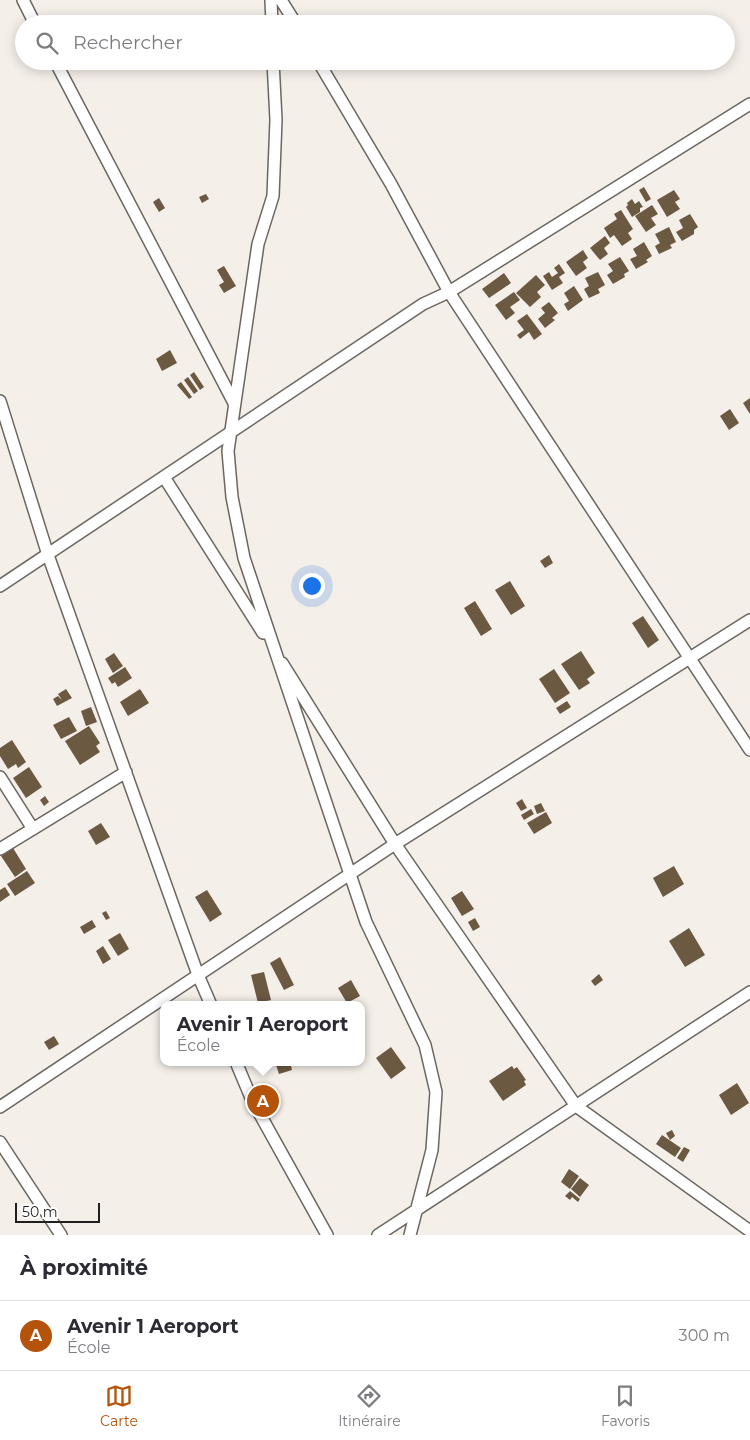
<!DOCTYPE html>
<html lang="fr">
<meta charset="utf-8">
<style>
body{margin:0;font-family:Montserrat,sans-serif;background:#f7f7f7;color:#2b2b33}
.scale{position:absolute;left:15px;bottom:12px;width:85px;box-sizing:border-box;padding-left:5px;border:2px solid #211f1d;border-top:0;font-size:14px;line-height:18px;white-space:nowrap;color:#211f1d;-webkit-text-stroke:4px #fff;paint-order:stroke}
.you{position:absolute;left:311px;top:585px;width:18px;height:18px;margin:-12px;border:4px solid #fff;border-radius:50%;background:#1a73e8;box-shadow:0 0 0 8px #1a73e833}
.badge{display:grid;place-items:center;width:32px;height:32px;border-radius:50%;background:#b45309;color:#fff;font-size:16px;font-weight:700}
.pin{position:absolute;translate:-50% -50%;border:2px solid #fff;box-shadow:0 1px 5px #0006}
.popup{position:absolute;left:160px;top:1001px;width:205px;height:65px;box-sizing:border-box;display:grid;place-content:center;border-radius:10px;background:#fff;filter:drop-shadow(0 1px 4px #0005);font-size:16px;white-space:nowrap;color:#7c7c81}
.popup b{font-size:19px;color:#2b2b33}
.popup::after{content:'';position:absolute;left:50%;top:100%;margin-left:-10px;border:10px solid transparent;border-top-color:#fff}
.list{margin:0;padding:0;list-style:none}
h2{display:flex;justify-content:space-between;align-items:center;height:65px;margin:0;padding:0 20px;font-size:21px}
h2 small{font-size:16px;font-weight:400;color:#7c7c81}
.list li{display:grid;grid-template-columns:32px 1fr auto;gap:15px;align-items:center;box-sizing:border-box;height:70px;padding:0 20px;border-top:1px solid #e1e1e2}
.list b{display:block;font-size:19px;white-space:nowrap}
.list p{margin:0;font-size:16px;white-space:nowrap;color:#7c7c81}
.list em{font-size:16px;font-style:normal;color:#7c7c81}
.icon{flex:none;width:28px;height:28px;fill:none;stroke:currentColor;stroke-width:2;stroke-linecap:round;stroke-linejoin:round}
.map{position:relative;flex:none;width:750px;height:1235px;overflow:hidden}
.search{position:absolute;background:#fff;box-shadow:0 2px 12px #0003;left:15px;right:15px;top:15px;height:55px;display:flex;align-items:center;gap:12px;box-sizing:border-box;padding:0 18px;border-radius:28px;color:#7c7c81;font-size:19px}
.sheet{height:135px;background:#fff}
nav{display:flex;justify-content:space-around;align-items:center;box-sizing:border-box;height:70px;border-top:1px solid #e1e1e2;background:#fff;font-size:14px;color:#7c7c81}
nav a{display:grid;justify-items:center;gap:2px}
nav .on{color:#b45309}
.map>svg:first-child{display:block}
</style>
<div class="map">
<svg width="750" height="1235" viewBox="0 0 750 1235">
<rect width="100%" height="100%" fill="#f5efe9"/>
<path fill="#6c5942" d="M644,187L651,199L646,202L639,190Z
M674,190L680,199L675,202L680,209L667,217L657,200Z
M206,194L209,199L202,203L199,197Z
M159,198L165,208L159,212L153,202Z
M632,199L635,204L639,201L643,207L640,208V212L632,217L626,207L628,205L627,203Z
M652,205L658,214L651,218L656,225L646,232L635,216Z
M621,210L633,229L628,233L632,239L622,246L614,235L610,238L604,228L617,219L614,214Z
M690,214L698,227L694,230V234L682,241L676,232L683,228L679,220Z
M669,227L676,242L670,245L672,248L659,254L655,246L660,243L655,234Z
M605,236L610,243L604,248L608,254L600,260L590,248Z
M644,242L652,256L646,260L648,262L636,269L630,259L637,256L633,249Z
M583,250L588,258L583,262L587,268L576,276L566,262Z
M620,257L629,271L624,274L625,277L613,284L607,275L613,271L608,264Z
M559,264L565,273L559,277L563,283L552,290L543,276L549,272L552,277L558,273L554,268Z
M224,266L236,286L224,293L219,285L224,282L217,270Z
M598,272L605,285L598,289L600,293L589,298L584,289L589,286L585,278Z
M504,273L511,283L489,298L482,289Z
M536,275L545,285L537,292L541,297L530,307L516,293Z
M574,286L583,300L568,311L564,304L569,301L564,293Z
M514,292L520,300L510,307L515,313L506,320L495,305Z
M549,302L558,313L552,318L555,320L545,328L538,319L545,313L541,308Z
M527,314L542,334L534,340L529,332L520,339L517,335L524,330L517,321Z
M170,350L177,363L162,371L156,359Z
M194,372L204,387L200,390L190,375Z
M188,377L198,391L194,394L184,380Z
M181,382L192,397L189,399L177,385Z
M750,398V414L743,403Z
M730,409L739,423L729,430L720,416Z
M549,555L553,563L545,568L540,561Z
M510,581L525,606L511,615L495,590Z
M475,601L492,629L481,636L464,608Z
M643,616L659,640L648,648L632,623Z
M581,651L595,673L587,679L590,683L579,690L561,664Z
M114,653L123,666L113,673L105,659Z
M125,667L132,678L118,687L115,682L112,684L108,678Z
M554,669L570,693L555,703L539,679Z
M66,689L72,698L57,706L53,699L58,696L62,700L58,694Z
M140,689L149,703L128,716L120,702Z
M567,701L571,707L560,714L556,708Z
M91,707L97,722L86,726L81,711Z
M69,717L77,731L61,739L53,725Z
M89,726L100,743L96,746L100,752L80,765L65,741Z
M12,740L26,762L18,768L16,764L8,769L0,756V748Z
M29,767L42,787L26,798L13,778Z
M45,796L49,802L44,806L40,800Z
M522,799L527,808L521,811L516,803Z
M541,803L545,811L537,814L534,806Z
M531,809L534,814L524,820L521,815Z
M546,812L552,823L534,834L527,823Z
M101,823L110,837L96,845L88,831Z
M13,848L26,869L15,877L1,856Z
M674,866L684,884L663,897L653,878Z
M27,871L35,883L15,896L7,884Z
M5,887L10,895L0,902V890Z
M207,890L222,914L210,922L195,897Z
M462,891L474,909L462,916L451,898Z
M106,911L110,918L106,920L102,913Z
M475,918L480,927L473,931L468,922Z
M92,920L96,927L84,934L80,927Z
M689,928L705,955L685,967L669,941Z
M120,933L129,949L118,956L108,940Z
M103,946L111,959L103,964L96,951Z
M280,957L294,985L284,990L270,963Z
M264,972L271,1000L258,1003L251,975Z
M599,974L603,980L595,986L591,981Z
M351,980L360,996L347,1003L338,988Z
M54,1036L59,1044L49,1050L44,1042Z
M391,1047L406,1068L391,1079L376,1058Z
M275,1062H290L292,1070L279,1074Z
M512,1066L514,1069L517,1067L526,1080L524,1081L526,1085L503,1101L489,1081Z
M737,1083L749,1103L731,1115L719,1095Z
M672,1130L675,1136L670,1140L666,1133Z
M662,1135L681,1148L675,1157L656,1144Z
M684,1147L690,1150L683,1162L677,1158Z
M569,1169L579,1176L570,1189L561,1182Z
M580,1178L589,1185L580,1197L571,1189Z
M570,1191L580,1199L578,1202L572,1197L570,1200L565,1196Z"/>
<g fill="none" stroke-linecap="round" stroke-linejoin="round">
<g stroke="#6b6660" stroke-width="14">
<path id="minor" d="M23,0L35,24
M271,0L272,24
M281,0L296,24
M55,61L234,403
M273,61L276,120L273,196L258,244L228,451L232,497L244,558L366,922L425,1045L436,1092L432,1150L410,1235
M318,61L391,184L449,292L750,750
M0,401L48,555L198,975L211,1005
M164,477L263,633
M0,586L423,304L449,292L750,104
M282,663L395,844L576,1106L750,1231
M0,777L33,829
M0,849L126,772
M236,1062L252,1100L327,1235
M0,1107L395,844L750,620
M0,1142L61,1235
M378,1235L750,992"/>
</g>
<use href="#minor" stroke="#fff" stroke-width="11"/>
</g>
</svg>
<div class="scale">50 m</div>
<div class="you"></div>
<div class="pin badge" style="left:263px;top:1101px">A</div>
<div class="popup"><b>Avenir 1 Aeroport</b>École</div>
<div class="search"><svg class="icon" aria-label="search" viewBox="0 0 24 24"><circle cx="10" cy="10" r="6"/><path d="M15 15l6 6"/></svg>Rechercher</div>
</div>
<section class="sheet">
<h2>À proximité<small></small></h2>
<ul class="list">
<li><span class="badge">A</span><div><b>Avenir 1 Aeroport</b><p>École</p></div><em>300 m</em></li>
</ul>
</section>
<nav>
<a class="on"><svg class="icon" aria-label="map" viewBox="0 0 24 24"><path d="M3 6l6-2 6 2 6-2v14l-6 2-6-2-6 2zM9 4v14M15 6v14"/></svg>Carte</a>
<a><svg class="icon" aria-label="directions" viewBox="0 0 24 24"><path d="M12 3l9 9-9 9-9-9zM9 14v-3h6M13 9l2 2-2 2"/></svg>Itinéraire</a>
<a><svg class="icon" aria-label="saved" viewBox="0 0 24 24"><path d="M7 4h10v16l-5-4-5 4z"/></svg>Favoris</a>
</nav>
